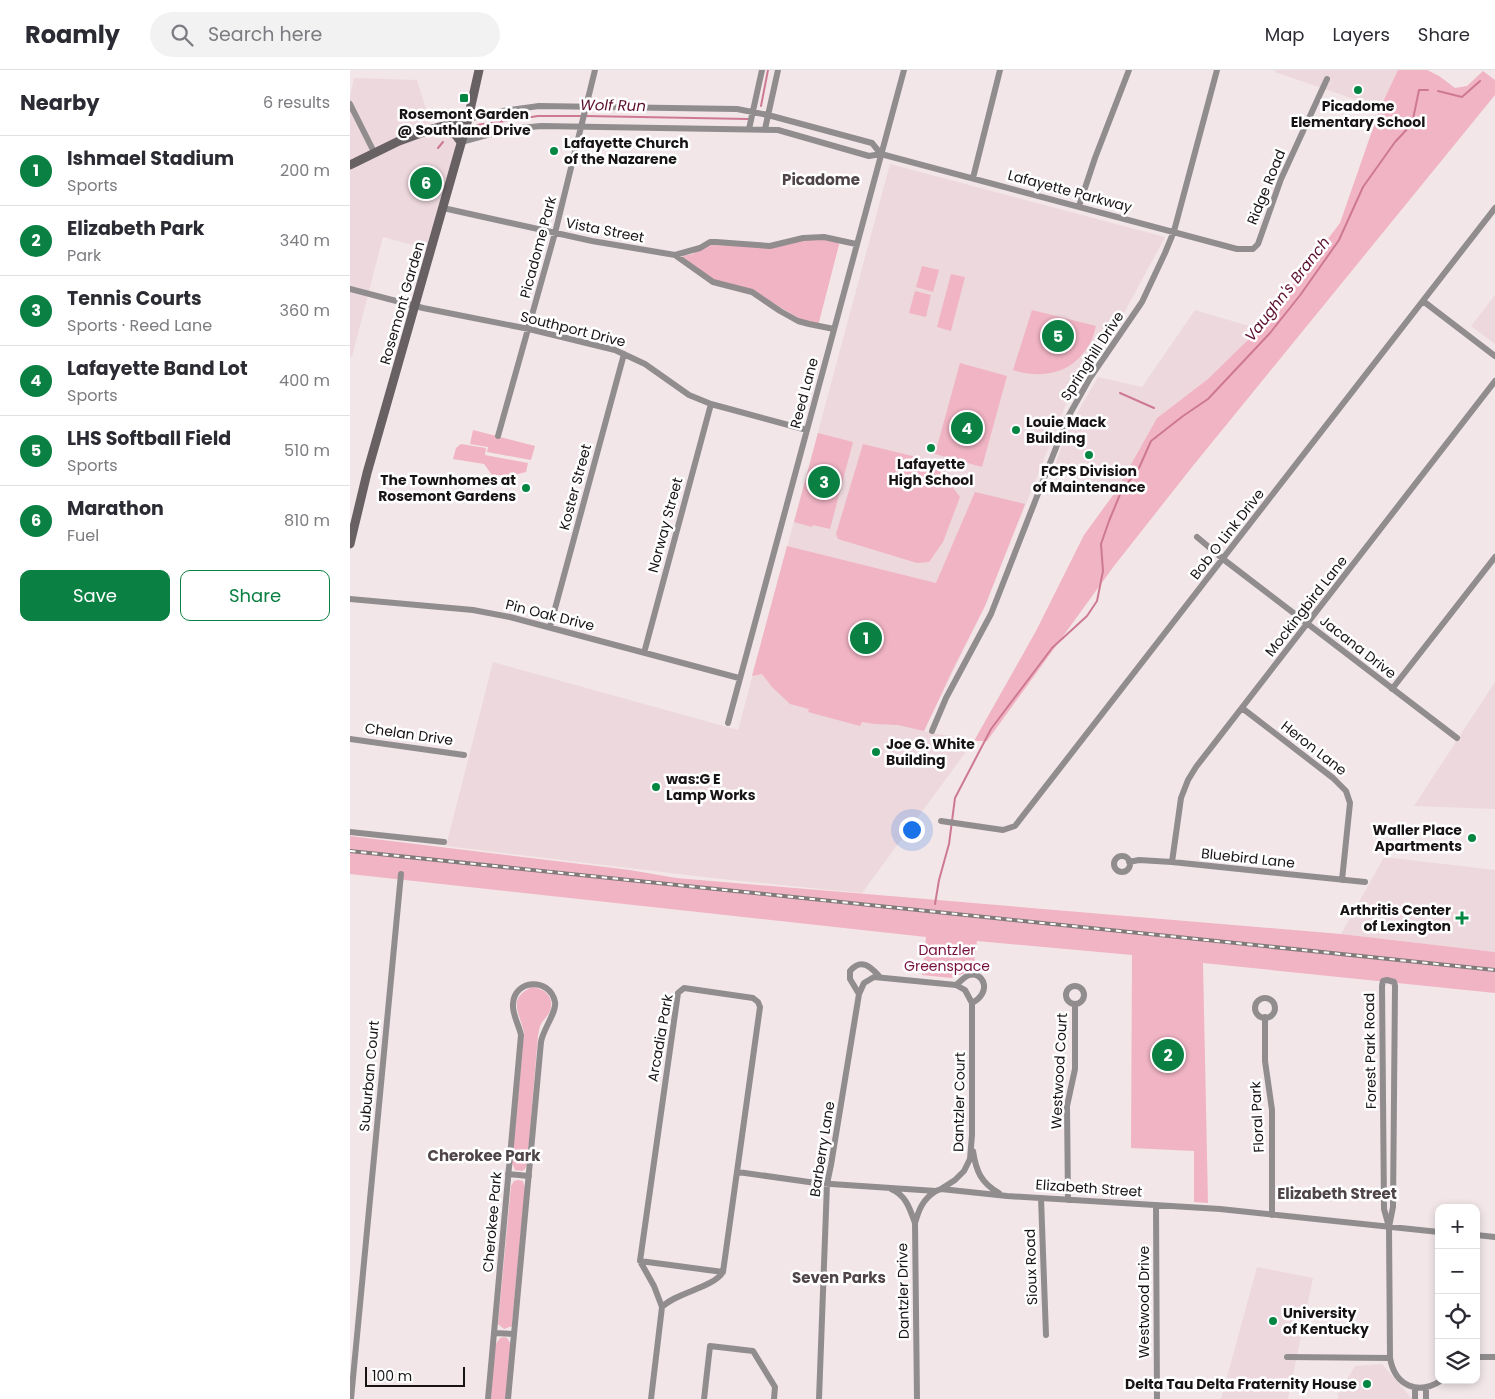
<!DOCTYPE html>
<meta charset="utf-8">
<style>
body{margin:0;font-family:Poppins,sans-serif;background:#f2f2f3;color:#2b2b33}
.controls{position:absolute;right:15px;bottom:15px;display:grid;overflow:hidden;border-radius:10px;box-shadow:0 2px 8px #0003}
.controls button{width:45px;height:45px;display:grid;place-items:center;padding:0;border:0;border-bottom:1px solid #e1e1e2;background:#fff;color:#2b2b33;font:25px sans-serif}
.scale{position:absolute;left:15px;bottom:12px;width:100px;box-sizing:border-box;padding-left:5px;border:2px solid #181415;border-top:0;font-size:14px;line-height:18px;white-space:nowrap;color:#181415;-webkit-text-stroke:4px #fff;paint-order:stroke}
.you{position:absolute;left:561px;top:759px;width:18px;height:18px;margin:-12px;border:4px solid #fff;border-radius:50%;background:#1a73e8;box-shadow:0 0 0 8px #1a73e833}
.badge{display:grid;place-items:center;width:32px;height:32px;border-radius:50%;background:#0b8043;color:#fff;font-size:16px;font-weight:700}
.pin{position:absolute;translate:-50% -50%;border:2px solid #fff;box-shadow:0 1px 5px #0006}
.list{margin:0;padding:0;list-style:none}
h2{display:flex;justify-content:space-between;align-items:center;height:65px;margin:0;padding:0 20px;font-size:21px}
h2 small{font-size:16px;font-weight:400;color:#7c7c81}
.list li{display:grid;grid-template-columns:32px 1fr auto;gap:15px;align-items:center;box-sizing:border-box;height:70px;padding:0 20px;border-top:1px solid #e1e1e2}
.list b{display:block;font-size:19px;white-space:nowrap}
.list p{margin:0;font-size:16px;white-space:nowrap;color:#7c7c81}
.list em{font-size:16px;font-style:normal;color:#7c7c81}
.actions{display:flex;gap:10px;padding:15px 20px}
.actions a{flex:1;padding:11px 0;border:1px solid #0b8043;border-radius:10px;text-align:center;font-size:18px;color:#0b8043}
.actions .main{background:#0b8043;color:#fff}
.icon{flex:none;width:28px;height:28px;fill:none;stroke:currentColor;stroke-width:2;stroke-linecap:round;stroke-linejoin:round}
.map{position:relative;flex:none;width:1145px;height:1329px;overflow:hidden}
header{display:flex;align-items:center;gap:30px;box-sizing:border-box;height:70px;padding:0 25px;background:#fff;border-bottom:1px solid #e1e1e2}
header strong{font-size:24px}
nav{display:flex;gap:28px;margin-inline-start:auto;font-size:18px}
.search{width:350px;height:45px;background:#f2f2f3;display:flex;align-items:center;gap:12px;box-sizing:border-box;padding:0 18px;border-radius:28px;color:#7c7c81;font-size:19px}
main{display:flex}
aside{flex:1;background:#fff}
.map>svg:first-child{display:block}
</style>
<header>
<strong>Roamly</strong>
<div class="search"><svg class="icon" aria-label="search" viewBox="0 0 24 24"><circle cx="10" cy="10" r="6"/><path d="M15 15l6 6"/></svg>Search here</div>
<nav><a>Map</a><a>Layers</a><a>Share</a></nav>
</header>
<main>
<aside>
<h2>Nearby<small>6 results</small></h2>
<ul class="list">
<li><span class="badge">1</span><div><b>Ishmael Stadium</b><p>Sports</p></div><em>200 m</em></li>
<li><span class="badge">2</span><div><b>Elizabeth Park</b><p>Park</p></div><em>340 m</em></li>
<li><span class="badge">3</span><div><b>Tennis Courts</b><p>Sports · Reed Lane</p></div><em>360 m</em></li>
<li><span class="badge">4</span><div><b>Lafayette Band Lot</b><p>Sports</p></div><em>400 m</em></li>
<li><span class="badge">5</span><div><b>LHS Softball Field</b><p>Sports</p></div><em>510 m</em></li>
<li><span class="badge">6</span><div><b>Marathon</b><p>Fuel</p></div><em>810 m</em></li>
</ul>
<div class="actions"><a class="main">Save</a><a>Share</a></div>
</aside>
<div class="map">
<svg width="1145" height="1329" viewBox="0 0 1145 1329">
<rect width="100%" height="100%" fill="#f2e6e8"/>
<path fill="#edd8dd" d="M926,0H1048L1030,38L925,2Z
M4,8L67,10L82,59L118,49L81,180L33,167L2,287L0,286V26Z
M540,94L815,167L767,256L721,322L635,536L574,661L624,671L512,823L362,808L96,776L143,592L388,660Z
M1145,225V274L1121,256Z
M845,240L909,259L858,309L807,348L766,421L703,401L717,361L748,307L792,317Z
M1145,612V739L1064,736Z
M1034,787L1145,800V882L991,864Z
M907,1197L963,1208L938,1329H871Z
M1032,1294L1062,1329H988V1324L1005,1296Z"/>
<path fill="#f1b4c4" d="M1048,0H1077L1089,6L1105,18L1117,16L1133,1L1145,10V25L842,397L764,496L637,671H624L686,561L734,465L766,421L807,348L858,309L909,259L990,153L1030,38Z
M453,168L490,171L468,256L459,254L409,225L367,213L332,186L343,184L350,178L361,175L410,176Z
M572,196L589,200L583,222L566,217Z
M601,204L615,207L601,261L587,257Z
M565,221L581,225L576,247L559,243Z
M682,240L746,256C744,263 742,272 737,278C720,304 692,309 663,300Z
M610,293L657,306L632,397L585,384Z
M123,360L185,376L181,390L137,382L138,377L120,374Z
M468,363L503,372L480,459L463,455L462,457L444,452Z
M111,374L136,378L135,385L178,393L176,402L164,405L158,409L150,405H142L134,394L103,389L106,378Z
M513,374L583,391L610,427L593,472L579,492L567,493L488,469L486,464Z
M625,422L675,434L635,536L603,599L574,661L548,655L524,654L512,652L510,656L458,642L459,639L440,634L422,617L412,604L402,606L437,476L586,513Z
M0,766L280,800L326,808L991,864L1145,882V923L853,893L858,1133L844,1132V1081L781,1078L782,885L627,871L623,900L601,908L572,905L576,867L0,804Z
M182,917C195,918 205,928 200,941C198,946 194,949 191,954C189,957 189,962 188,966L177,1094L175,1099L172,1101L165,1100L162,1093L174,962C169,941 157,929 182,917Z
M168,1110L173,1111L175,1118L162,1253V1256L154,1259L148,1254L161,1116L164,1111Z
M154,1267L157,1268L161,1274L156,1329H141L145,1275L150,1268Z"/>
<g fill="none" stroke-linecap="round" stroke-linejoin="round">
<path stroke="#ce7992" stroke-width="2" d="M1088,21L1112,27L1130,11
M411,36L418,0
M236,46L398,49
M127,55L188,46H232
M88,78L93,72
M770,323L804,338
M585,834L589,810L599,774L605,728L641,659L702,578L737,546L747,531L753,501L751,474L759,451L771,422L789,398L801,371L833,346L858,329L920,263L951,224L989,170L1013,117L1045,72L1062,54L1069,20H1078"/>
<path stroke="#918d8e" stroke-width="6" d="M0,34L24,82
M118,49L153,41L189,36L387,39L418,45L522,73L531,84
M399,59L412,0
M415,59L428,0
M111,72L160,59L191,56L428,60L519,86L531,84L887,179H903L908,174L931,109L977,9
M623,108L650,0
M729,136L745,88L779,0
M93,138L242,171L325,185L363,212L402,222L430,241L448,251L459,254L484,259
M325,185L350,178L360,172H366L420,176L453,168L474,167L506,174
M0,219L73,238L179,259L265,280L295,294L339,325L361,334L457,360
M1073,231L1145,286
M148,366L205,163L245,0
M847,467L873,489L1107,668
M0,529L123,540L160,547L389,608
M200,557L274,284
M294,583L361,334
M1042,619L1145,487
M892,638L983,708L996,721L1000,733L992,810
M378,653L554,0
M582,661L596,628L641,544L718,347L740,308L792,232L815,183L824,161L867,0
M0,669L114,685
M591,751L653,760L665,756L1145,138
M0,762L94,772
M764 794a8 8 0 1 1 16 0a8 8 0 1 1-16 0Z
M779,792L789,790L822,792L1015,812
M822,792L831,728L838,710L846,697L1145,311
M606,915C610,912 614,907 619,905C633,901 643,922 622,933
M716 925a9 9 0 1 1 18 0a9 9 0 1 1-18 0Z
M509,924L500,909V901C511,888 520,896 529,906
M905 938a10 10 0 1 1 20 0a10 10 0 1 1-20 0Z
M915,947V991L922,1040V1145
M623,1081C626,1101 631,1113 649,1123
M388,1102L466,1113L586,1121L591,1119L657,1126L870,1139L1089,1162
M158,1104L179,1106
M541,1119C556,1125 560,1139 565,1153
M691,1128L696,1265
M718,1130L717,1036L725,999V935
M806,1135L807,1329
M1039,1157L1034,1139L1032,916L1033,911L1037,910L1044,912L1045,916L1043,1137L1039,1157L1040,1288C1045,1316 1068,1326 1092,1310
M1126,1165L1145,1167
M290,1191L373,1202
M144,1263L164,1264
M937,1287L1040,1288
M1126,1287H1145
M1065,1318V1329
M1076,1318V1329
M1,1329L51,804
M138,1329L171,965C169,955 162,944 163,934C164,909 200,907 205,932C207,942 193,959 191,972L158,1329
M301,1329L312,1237L304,1216L290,1191L328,923L334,918L403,928L408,932L410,937L373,1202C363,1218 327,1222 312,1237
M354,1329L360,1276L403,1281L425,1317L424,1329
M469,1329L477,1114L481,1095L509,924L514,913L524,907L606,915L615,920L622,933V1065L620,1089L614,1101L605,1110L591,1119
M567,1329L565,1153C569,1139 573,1129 586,1121"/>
<path stroke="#686163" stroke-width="9" d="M85,59L105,64L111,72
M0,95L49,71L82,59L118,49
M0,474L17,403L118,49L129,0"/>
<g stroke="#817a7b" stroke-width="4">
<path id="rail" d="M0,781L1145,900"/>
</g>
<use href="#rail" stroke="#fff" stroke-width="2" stroke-dasharray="5.5" stroke-linecap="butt"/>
</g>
<g fill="#038641" stroke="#fff" stroke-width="2">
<circle cx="1008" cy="20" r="5"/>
<rect x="109" y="23" width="10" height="10" rx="2.5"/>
<circle cx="204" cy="81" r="5"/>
<circle cx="666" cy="360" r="5"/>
<circle cx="581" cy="378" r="5"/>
<circle cx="739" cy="385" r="5"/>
<circle cx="176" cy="418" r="5"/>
<circle cx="526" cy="682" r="5"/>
<circle cx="306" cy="717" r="5"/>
<circle cx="1122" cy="768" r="5"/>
<path d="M1109.5 840.5h5v5h5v5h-5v5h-5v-5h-5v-5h5z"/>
<circle cx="923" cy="1251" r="5"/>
<circle cx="1017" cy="1314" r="5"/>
</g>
<g text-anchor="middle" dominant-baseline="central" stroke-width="5" stroke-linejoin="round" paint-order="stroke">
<g font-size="14" font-weight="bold" fill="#181415" stroke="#fff" text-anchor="start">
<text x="1008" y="36" text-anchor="middle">Picadome<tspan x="1008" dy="16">Elementary School</tspan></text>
<text x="114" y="44" text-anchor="middle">Rosemont Garden<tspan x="114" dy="16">@ Southland Drive</tspan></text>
<text x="214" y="73">Lafayette Church<tspan x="214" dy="16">of the Nazarene</tspan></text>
<text x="676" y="352">Louie Mack<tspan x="676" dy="16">Building</tspan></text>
<text x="581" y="394" text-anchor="middle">Lafayette<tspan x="581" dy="16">High School</tspan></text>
<text x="739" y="401" text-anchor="middle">FCPS Division<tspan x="739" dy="16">of Maintenance</tspan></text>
<text x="166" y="410" text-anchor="end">The Townhomes at<tspan x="166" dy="16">Rosemont Gardens</tspan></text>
<text x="536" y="674">Joe G. White<tspan x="536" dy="16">Building</tspan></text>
<text x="316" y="709">was:G E<tspan x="316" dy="16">Lamp Works</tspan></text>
<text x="1112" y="760" text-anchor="end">Waller Place<tspan x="1112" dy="16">Apartments</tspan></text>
<text x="1101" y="840" text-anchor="end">Arthritis Center<tspan x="1101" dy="16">of Lexington</tspan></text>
<text x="933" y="1243">University<tspan x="933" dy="16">of Kentucky</tspan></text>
<text x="1007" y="1314" text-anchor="end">Delta Tau Delta Fraternity House</text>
</g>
<g font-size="14" fill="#181415" stroke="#fff">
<text transform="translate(916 117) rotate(-68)">Ridge Road</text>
<text transform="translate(720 121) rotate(15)">Lafayette Parkway</text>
<text transform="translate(255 160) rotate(11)">Vista Street</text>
<text transform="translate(188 177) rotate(-75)">Picadome Park</text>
<text transform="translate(52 233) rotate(-74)">Rosemont Garden</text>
<text transform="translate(223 259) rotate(14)">Southport Drive</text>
<text transform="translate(742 286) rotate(-57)">Springhill Drive</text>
<text transform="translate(454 323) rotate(-75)">Reed Lane</text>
<text transform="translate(225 417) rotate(-75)">Koster Street</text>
<text transform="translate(315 455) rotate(-75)">Norway Street</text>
<text transform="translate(877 464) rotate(-52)">Bob O Link Drive</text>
<text transform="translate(956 536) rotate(-52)">Mockingbird Lane</text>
<text transform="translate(200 545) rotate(14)">Pin Oak Drive</text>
<text transform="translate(1008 577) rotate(38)">Jacana Drive</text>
<text transform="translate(59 664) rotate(8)">Chelan Drive</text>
<text transform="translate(964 678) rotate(38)">Heron Lane</text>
<text transform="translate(898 788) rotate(6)">Bluebird Lane</text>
<text transform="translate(310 968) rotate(-80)">Arcadia Park</text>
<text transform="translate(1020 981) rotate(-91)">Forest Park Road</text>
<text transform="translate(709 1001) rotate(-87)">Westwood Court</text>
<text transform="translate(19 1006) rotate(-85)">Suburban Court</text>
<text transform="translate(609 1032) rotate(-89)">Dantzler Court</text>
<text transform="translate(907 1047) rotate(-93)">Floral Park</text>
<text transform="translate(472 1079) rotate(-81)">Barberry Lane</text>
<text transform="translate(739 1118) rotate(4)">Elizabeth Street</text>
<text transform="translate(142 1152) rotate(-85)">Cherokee Park</text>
<text transform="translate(681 1197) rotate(-92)">Sioux Road</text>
<text transform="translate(553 1221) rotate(-91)">Dantzler Drive</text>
<text transform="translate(794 1232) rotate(-90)">Westwood Drive</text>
</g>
<g font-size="14" fill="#770e3c" stroke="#fff">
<text x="597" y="880">Dantzler<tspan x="597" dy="16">Greenspace</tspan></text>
</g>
<g font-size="15" font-style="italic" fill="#5c0e2e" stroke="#fff">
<text transform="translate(263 35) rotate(1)">Wolf Run</text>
<text transform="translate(937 219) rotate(-52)">Vaughn's Branch</text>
</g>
<g font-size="15" font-weight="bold" fill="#4f4548" stroke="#fff">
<text x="471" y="109">Picadome</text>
<text x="134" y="1085">Cherokee Park</text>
<text x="987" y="1123">Elizabeth Street</text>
<text x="489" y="1207">Seven Parks</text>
</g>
</g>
</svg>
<div class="controls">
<button>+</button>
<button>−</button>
<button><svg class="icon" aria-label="locate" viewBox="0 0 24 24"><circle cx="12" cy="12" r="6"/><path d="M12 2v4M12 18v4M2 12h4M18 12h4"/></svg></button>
<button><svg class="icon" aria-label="layers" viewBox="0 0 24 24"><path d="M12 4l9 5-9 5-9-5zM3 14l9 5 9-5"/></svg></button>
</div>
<div class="scale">100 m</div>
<div class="you"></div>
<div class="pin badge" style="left:516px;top:568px">1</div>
<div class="pin badge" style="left:818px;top:985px">2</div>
<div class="pin badge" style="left:474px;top:412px">3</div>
<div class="pin badge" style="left:617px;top:358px">4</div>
<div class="pin badge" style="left:708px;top:266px">5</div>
<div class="pin badge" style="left:76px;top:113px">6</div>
</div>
</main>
